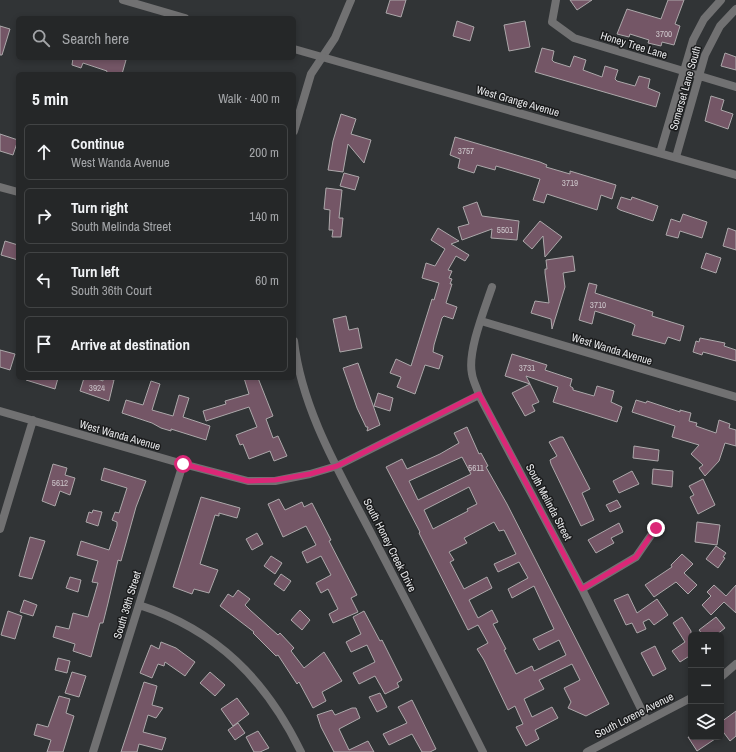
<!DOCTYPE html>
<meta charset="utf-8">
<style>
body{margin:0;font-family:"Archivo Narrow",sans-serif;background:#2d2f30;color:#f1f3f6}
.controls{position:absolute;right:12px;bottom:12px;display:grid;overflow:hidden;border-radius:6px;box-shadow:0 2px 6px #0003}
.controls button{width:36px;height:36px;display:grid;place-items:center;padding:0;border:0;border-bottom:1px solid #424445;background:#252728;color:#f1f3f6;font:20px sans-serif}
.stop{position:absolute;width:12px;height:12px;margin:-9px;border:3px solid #db2777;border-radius:50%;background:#fff}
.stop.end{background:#db2777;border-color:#fff;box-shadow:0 1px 4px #0008}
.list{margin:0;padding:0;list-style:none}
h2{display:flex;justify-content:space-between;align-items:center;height:52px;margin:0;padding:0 16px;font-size:17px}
h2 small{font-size:13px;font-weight:400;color:#a3a5a8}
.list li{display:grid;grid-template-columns:26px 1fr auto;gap:12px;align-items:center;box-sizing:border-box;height:56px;margin:0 8px 8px;padding:0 8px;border:1px solid #424445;border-radius:6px}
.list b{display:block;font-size:15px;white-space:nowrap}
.list p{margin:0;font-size:13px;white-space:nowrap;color:#a3a5a8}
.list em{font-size:13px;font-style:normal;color:#a3a5a8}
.icon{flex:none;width:22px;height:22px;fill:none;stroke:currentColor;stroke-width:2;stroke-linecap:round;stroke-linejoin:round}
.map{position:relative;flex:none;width:736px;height:752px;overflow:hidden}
.search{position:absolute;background:#252728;box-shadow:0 2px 6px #0003;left:16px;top:16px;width:280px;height:44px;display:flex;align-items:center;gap:10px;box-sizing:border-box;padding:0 14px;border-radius:6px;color:#a3a5a8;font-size:15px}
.panel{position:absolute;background:#252728;box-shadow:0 2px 6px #0003;left:16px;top:72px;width:280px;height:308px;border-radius:6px}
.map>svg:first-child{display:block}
</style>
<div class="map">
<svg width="736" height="752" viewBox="0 0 736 752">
<rect width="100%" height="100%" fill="#313436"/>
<path fill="#745666" stroke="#aca8aa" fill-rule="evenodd" d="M390,0H406L401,17L386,13Z
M570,0H592L577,10Z
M668,0H684L675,24L680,26L674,45L662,42L661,46L648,43L649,40L630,34L629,37L617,34L627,9L661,19Z
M457,21L474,27L470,41L453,36Z
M525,21L530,47L509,51L504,25Z
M0,26L10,29L2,55H0Z
M542,48L554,51L552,60L554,62L570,67L574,56L586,60L583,70L602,77L605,66L618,70L615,79L617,81L635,86L639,76L650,79L648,88L660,93L656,107L535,72Z
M725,53L736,57V70L721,66Z
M73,58H118L126,60L122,74H106L107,71L83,63L81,68L72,65Z
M711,96L724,100L721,110L733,114L728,129L705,121Z
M341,114L356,119L351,134L371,140L364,163L348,144L343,172L328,170L333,141Z
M0,134L18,140L13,155L0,151Z
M455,137L540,162L547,165L546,167L570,174V171L616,185L612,199L601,195L597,210L547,194L544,203L533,200L540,179L496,166L495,170L477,165L474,173L458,168L460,159L450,155Z
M344,173L359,177L355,190L340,186Z
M326,188L342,190L339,218H343L341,237H332L333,230H329L330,210L324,209Z
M621,197L631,200L632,197L658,206L653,221L620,210L617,208Z
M477,202L482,216L519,221L517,240L491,238L492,229L462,240L458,227L469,224L463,207Z
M683,214L707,222L702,238L680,231L678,238L666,235L671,219L680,222Z
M540,221L562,237L545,257L543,236L532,249L523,241Z
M438,228L459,241L451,244L469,255L465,261L456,256L448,270L452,271L449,278L452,279L450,284H452L446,303L457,307L453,319L444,316L442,318L434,345L433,352L443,356L439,369L425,365L415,394L397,387L401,377L390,373L396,359L411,366L432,299L434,300L439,283L422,278L426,263L435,266L445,249L431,240Z
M728,228L736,231V250L723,246Z
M5,241L18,245V260L1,255Z
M706,253L721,258L716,273L701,268Z
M573,256L575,271L563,273L565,287L552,329L551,319L531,313L535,301L549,303L545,273V269H547L546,260Z
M589,283L597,285L595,293L653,312L652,316L684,326L680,341L668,337L665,344L632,335L635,325L632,323L595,311L592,324L579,320Z
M346,316L349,330L358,328L362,348L340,352L333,319Z
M700,338L725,343L724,346L736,350V361L703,352L702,355L693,352L696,341L699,342Z
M0,350L15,354L10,370L0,367Z
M512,354L547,365L545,370L572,379L570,386L573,388V390L594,396L597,386L614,391L611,402L622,407L617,422L553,402L558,387L526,376L530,384L505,376Z
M358,363L380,425L367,431L368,427H366L357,408L343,368Z
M26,378H58L55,389L26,380Z
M84,378H94L103,381V378L114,380L109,401L80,391Z
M244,378H258L273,416L266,419L273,438L278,436L287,456L274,461L270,451L249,459L243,444L240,445L236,435L257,427L249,407L206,421L203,411L226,404L225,401L249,394Z
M151,381L160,384L152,410L173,416L179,395L189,398L183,417L210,426L206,440L171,429V431L161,428L152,423L122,413L126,400L143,405Z
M530,384L539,402L532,405L535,411L525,416L512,393Z
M378,393L393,398L390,411L374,406Z
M636,400L646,403L647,401L680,412V410L691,413L689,421L697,423L696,426L716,433L719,420L730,424L729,428L736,430V446L725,443L719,461L705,476L699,468L703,465L691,454L699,445L672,437L675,426L632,412Z
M467,427L479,454L481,453L488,466L486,467L507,504L609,704L586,716L568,708L571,702L564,688L580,680L572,664L539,680L544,689L524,699L532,717L552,707L558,718L535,730L539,739L526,746L516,727L523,724L515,706L508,710L484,660L477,649L488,643L478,625L468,630L419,533L420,532L386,467L402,459L407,469L440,454L459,443L454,433ZM462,457L471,474L418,500L409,481ZM469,487L477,504L467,509L468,511L433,529L424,510ZM494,522L499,531L504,530L516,554L494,564L498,572L519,562L528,578L508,589L512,598L534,586L554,629L533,639L539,650L559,640L566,655L534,671L532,666L516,674L504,650L506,649L493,624L498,622L492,610L478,618L469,600L492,588L487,577L464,589L450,562L454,560L449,552L467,543L464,538Z
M560,437H563L590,489L582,493L594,520L581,526L551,464L550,460L557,456L549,442Z
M634,446L659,450L658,461L633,458Z
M53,464L67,468L65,475L75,478L70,495L60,491L55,506L42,501Z
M104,468L146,481L136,507L121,561L118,560L108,603L103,623H100L91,657L73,651L75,644L53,637L56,626L69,629L73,613L88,617L98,583L92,582L98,561L77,555L81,541L109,550L117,526V522L112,520L115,512L119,513L127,488L101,480Z
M653,469L673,471L672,487L652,484Z
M632,471L639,484L619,493L613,481Z
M703,479L715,505L698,514L690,497L694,495L689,486Z
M201,497L240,508L237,518L219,513V516L215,515L200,564L218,570L209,593L194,589L192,594L173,587Z
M279,499L285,510L302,502L304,507L312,503L331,540L329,541L357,595L351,598L358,612L333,623L329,614L338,609L328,589L321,593L316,583L331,575L321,556L307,563L302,552L316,545L306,526L283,537L268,504Z
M617,500L621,507L610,512L606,505Z
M93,510L102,512L98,526L86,522L89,512L92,513Z
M697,522L720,525L717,545L695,542Z
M619,523L623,532L611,538L614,543L596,553L588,540Z
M257,533L263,544L252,550L246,539Z
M30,537L45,541L32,579L19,576Z
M716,546L726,553L723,557L725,558L718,568L706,559Z
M682,554L693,564L684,573L697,585L688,594L676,582L654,597L645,585L672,567L671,565Z
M271,556L282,563L275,574L264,566Z
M281,574L291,581L284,591L274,584Z
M70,577L81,580L78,592L66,588Z
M714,585L726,596L736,585V613L724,602L711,615L702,605L711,596L707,592Z
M238,590L250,599L245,605L250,610L278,635L280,633L294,648L291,651L304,668L324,652L342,681L322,692L326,701L313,708L299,682L297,684L278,655L276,656L253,633L254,632L220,606L228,594L233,597Z
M628,594L637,613L657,599L668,615L654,625L649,619L643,622L646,629L637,633L632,623L626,625L614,600Z
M24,600L37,605L33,616L20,612Z
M300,610L310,620L302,630L291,620Z
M8,611L22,616L15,639L1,635Z
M364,611L380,641L382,640L402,680L397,683L399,687L385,694L375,676L359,684L353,673L375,662L367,645L351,652L346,642L361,634L353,617Z
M682,617L691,631V655L680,662L672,651L685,642L673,623Z
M716,617L725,628L716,635H703L699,630Z
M161,642L176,648L195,662L185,676L165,662L164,666L158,664L152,678L140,673L151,645L159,649Z
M655,646L666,669L653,676L641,653Z
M58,658L70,661L67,673L55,670Z
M72,672L86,676L79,697L65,693Z
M210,672L225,685L215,696L200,683Z
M144,682L157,686L152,705L163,708L156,718L148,715L143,732L166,738L162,750L139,744L137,752H121Z
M380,693L387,707L377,712L369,697Z
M59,696L70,699L66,713L74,716L63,752H47L51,740L34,735L37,724L48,727Z
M237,698L249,714L233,726L221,709Z
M412,700L436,749L430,752H422L412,734L389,745L383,734L407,723L398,707Z
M352,708H356L360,718L339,729L349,750L368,741L374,752H334L321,727L317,715L332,710L335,715Z
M736,711V736L730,741L721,729V722Z
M238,723L245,733L235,740L228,730Z
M258,731L269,748L260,752H254L246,737Z
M688,737H718L697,751Z"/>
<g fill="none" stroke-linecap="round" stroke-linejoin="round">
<path stroke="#717172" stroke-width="8" d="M556,0L552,22L574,38L736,87
M294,131L311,74L335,38L351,0
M660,153L693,40L704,19L721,0
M676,157L705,55L720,26L736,9
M0,187L18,192
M492,287C485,308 467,352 472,374C473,381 477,388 479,395L582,589L647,721
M481,321L736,397
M294,341C302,411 341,475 373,537C410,608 447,680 483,752
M0,411L183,464L248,481H275L310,474L337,466L479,395
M0,529L33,420
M582,589L636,557L656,528
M139,605C217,630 266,680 301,752
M721,677L736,664
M93,752L183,464
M587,752L691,698"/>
<path stroke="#717172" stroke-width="8" d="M123,0L185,18
M294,49L736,175"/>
</g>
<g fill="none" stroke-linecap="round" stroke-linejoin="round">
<path stroke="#db2777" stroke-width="5" d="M183,464L248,481L275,480L310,474L337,466L479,394L582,589L636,557L656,528"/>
</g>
<g text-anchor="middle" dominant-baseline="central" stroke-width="3" stroke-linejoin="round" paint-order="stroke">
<g font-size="9" fill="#cac3c8">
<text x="664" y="34">3700</text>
<text x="466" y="151">3757</text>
<text x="570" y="183">3719</text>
<text x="505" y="230">5501</text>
<text x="598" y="305">3710</text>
<text x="527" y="368">3731</text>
<text x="97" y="388">3924</text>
<text x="476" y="468">5611</text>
<text x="60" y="483">5612</text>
</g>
<g font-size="11" fill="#e6e7e9" stroke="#1a1b1c">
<text transform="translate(634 45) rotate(17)">Honey Tree Lane</text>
<text transform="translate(685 88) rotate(-74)">Somerset Lane South</text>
<text transform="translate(518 101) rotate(16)">West Grange Avenue</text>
<text transform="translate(612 349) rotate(17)">West Wanda Avenue</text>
<text transform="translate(120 435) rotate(16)">West Wanda Avenue</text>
<text transform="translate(549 502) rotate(62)">South Melinda Street</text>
<text transform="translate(390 545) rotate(63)">South Honey Creek Drive</text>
<text transform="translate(127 605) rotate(-73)">South 39th Street</text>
<text transform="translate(634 715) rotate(-27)">South Lorene Avenue</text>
</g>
</g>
</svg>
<div class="controls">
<button>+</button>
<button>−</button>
<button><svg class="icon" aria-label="layers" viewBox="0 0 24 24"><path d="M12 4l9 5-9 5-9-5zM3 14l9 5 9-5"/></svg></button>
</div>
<div class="stop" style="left:183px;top:464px"></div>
<div class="stop end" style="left:656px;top:528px"></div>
<div class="search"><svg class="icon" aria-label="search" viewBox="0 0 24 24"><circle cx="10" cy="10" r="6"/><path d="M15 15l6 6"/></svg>Search here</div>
<section class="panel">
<h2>5 min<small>Walk · 400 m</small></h2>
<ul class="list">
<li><svg class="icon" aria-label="ahead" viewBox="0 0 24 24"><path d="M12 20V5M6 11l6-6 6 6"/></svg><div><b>Continue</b><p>West Wanda Avenue</p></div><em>200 m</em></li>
<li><svg class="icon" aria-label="right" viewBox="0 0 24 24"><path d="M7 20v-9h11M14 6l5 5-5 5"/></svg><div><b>Turn right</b><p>South Melinda Street</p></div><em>140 m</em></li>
<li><svg class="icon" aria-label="left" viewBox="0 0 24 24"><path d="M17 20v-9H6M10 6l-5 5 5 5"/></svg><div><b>Turn left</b><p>South 36th Court</p></div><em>60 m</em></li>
<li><svg class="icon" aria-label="arrive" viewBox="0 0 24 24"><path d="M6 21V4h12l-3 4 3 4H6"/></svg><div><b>Arrive at destination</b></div></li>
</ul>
</section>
</div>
